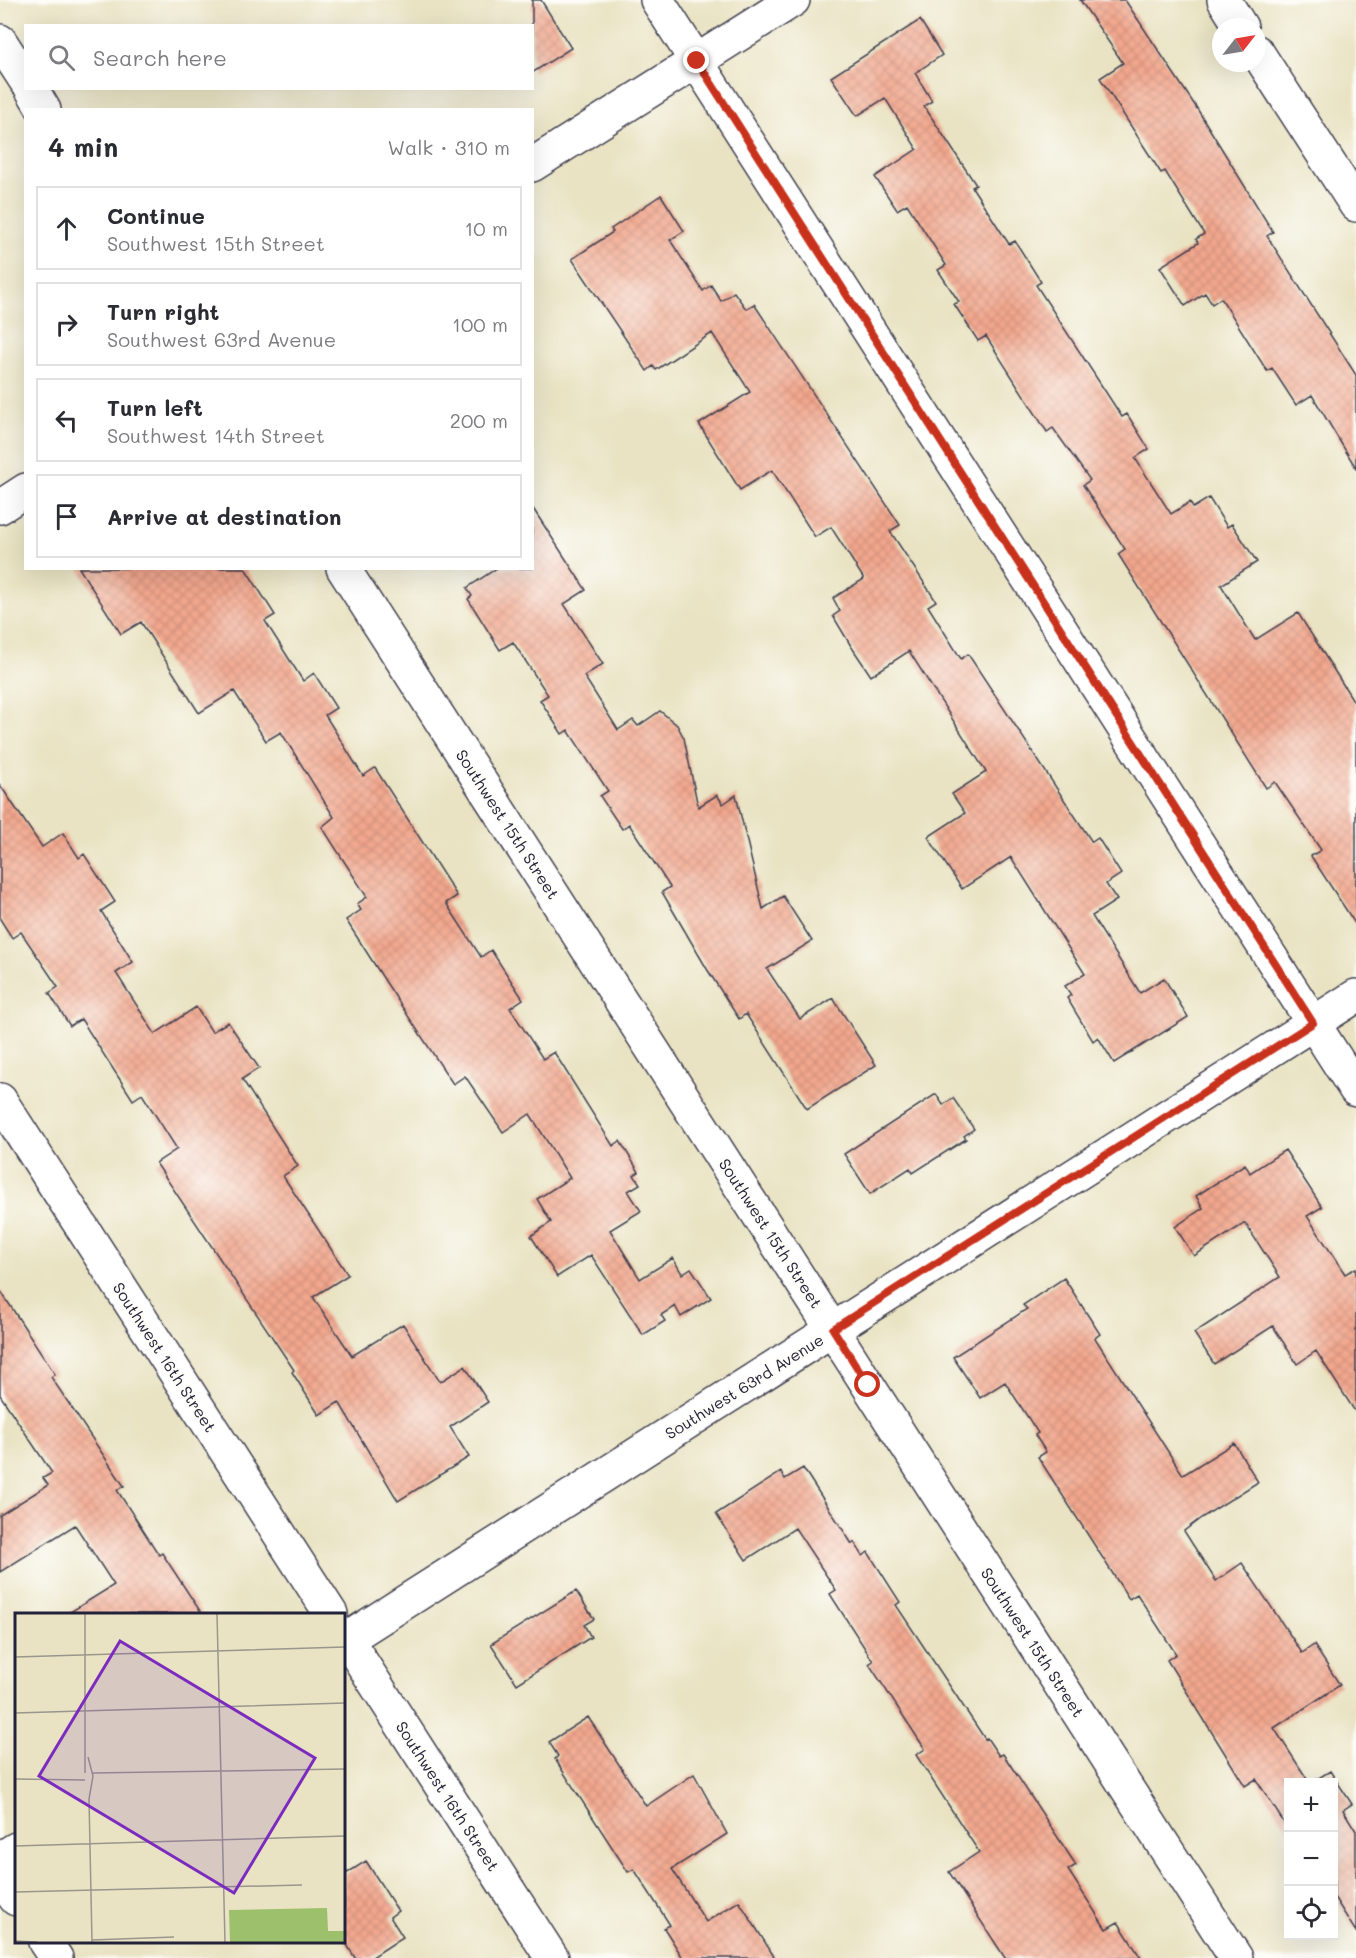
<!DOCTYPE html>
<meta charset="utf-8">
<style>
body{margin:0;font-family:Mali,sans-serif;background:#f2f2f3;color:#2b2b33}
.controls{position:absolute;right:18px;bottom:18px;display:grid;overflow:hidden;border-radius:0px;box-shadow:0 6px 24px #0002}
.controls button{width:54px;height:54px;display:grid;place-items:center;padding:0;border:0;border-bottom:2px solid #e1e1e2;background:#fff;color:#2b2b33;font:30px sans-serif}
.compass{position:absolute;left:1212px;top:18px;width:54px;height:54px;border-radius:50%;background:#fff;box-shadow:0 6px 24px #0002;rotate:59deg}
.stop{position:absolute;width:18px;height:18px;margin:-14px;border:4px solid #c8321e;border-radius:50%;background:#fff}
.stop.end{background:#c8321e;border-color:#fff;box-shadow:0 2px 6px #0008}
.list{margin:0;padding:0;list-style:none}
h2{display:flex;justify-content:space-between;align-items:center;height:78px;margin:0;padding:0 24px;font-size:26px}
h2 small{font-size:20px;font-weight:400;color:#7c7c81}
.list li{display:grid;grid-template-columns:39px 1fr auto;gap:18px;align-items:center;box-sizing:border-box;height:84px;margin:0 12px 12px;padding:0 12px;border:2px solid #e1e1e2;border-radius:0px}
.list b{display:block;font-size:22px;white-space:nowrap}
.list p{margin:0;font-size:20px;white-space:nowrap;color:#7c7c81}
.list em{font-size:20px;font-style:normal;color:#7c7c81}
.icon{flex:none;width:33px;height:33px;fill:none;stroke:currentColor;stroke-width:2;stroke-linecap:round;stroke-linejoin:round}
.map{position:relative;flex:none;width:1356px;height:1958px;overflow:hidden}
.search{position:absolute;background:#fff;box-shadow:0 6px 24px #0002;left:24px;top:24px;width:510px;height:66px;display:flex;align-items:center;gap:15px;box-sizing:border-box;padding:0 21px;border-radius:0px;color:#7c7c81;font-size:22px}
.panel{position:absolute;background:#fff;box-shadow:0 6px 24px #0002;left:24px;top:108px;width:510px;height:462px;border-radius:0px}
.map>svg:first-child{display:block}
</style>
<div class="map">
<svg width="1356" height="1958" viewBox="0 0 1356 1958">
<defs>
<pattern id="building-cross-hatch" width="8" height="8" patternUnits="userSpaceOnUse" patternTransform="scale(1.5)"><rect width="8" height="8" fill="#f2a78d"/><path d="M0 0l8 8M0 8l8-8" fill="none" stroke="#cf8f7b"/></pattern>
</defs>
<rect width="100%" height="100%" fill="#fdfcf7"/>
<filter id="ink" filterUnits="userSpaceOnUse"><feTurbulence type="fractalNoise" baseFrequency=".0167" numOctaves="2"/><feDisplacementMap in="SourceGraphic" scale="12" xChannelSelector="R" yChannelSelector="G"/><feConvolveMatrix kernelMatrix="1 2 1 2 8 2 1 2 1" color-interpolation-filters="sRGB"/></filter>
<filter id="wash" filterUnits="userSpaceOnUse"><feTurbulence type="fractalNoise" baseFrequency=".008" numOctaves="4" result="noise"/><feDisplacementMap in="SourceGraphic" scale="24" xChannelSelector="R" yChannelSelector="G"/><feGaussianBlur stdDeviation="1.35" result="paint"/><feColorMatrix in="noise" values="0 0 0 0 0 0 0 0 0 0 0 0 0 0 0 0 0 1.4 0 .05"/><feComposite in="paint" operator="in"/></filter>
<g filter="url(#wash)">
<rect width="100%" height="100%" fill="#e9e3c3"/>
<g id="blocks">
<path fill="url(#building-cross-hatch)" d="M532,0H541L571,48L532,73Z
M1080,0H1125L1196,107L1273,232L1267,236L1356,375V468L1312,395L1296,405L1272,368L1267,371L1221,298L1212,304L1205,293L1185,306L1160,267L1198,243L1196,239L1204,234L1165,171L1161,173L1100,78L1123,63Z
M920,20L942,55L915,73L932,101L924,106L976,185L972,187L1009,244L1015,241L1041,282L1036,285L1122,417L1127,414L1149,449L1135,458L1171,514L1190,502L1193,508L1209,498L1227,527L1232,524L1257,562L1221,585L1255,640L1298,613L1356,705V925L1311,856L1321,850L1275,782L1266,788L1118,554L1125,549L1083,485L1090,480L1053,428L1047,432L986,336L978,341L954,304L959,302L938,270L946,265L907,204L897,210L875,177L917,149L885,98L857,116L831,77Z
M661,195L684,231L670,240L703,291L711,285L721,301L734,292L746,309L754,304L900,525L890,531L936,601L928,606L961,659L968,654L1092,842L1098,838L1121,874L1106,884L1117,900L1092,916L1140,993L1164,978L1188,1017L1114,1063L1098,1037L1093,1041L1067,998L1071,995L1065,986L1085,974L1011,857L962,889L928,837L965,813L952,794L986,772L909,651L871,676L851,646L833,616L840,611L833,598L864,579L831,527L815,537L772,470L740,490L699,424L750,392L712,333L656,370L653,366L647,371L572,259L613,232L611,229Z
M532,507L586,590L564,604L603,664L584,676L618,730L633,720L638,726L660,711L677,725L684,738L698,807L717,795L723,804L736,795L763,909L783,896L812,941L767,969L800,1019L833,998L876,1065L807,1109L746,1014L739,1019L707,969L662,892L670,887L629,824L622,829L600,796L608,791L568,730L562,734L540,700L548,695L513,642L500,650L468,599L472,596L467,588L497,568H532Z
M79,568H245L275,615L265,621L303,681L314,673L336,708L325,715L363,776L375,768L457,896L446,903L481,957L491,950L523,999L510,1008L543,1059L554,1052L613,1146L620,1141L639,1172L634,1175L640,1184L628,1191L641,1211L610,1230L640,1279L673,1258L682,1274L691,1268L711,1298L681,1317L675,1306L661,1315L665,1321L643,1335L591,1255L557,1277L531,1236L551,1222L537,1199L570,1178L530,1114L503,1132L465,1076L453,1084L387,984L346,920L361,910L357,904L367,897L322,827L334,817L281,732L266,741L234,691L199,713L141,622L121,634Z
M0,785L42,847L63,833L79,858L84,854L115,902L101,911L133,962L116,973L155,1034L196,1007L212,1032L228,1022L259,1068L242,1079L298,1166L283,1176L348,1275L313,1297L352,1356L403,1324L440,1382L465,1366L488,1402L450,1427L469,1457L398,1501L339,1402L319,1415L292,1372L294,1370L156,1163L177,1149L142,1094L133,1100L81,1019L70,1026L49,993L58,987L21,932L12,938L0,919Z
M936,1094L943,1105L953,1098L974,1129L964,1136L966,1139L913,1173L910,1168L870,1194L844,1154Z
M1285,1150L1322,1207L1307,1216L1345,1274L1356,1268V1413L1316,1351L1297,1364L1273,1326L1214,1364L1194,1333L1280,1277L1245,1223L1194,1256L1175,1227L1203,1208L1196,1196L1245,1164L1250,1173Z
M1064,1278L1100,1334L1095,1338L1183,1475L1234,1443L1258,1482L1201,1518L1184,1531L1216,1581L1242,1563L1302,1653L1314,1645L1340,1685L1274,1728L1309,1782H1288V1829L1256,1779L1245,1786L1167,1660L1176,1654L1137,1594L1129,1599L1038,1457L1046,1452L1035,1435L1038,1433L1005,1382L980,1398L953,1357L1027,1309L1023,1305Z
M0,1290L55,1374L51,1377L124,1486L117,1490L159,1555L162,1553L202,1614H67L114,1585L75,1525L0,1572V1515L48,1485L43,1478L52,1473L0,1395Z
M803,1468L852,1544L854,1542L863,1556L868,1552L900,1602L896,1605L985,1739L987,1738L999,1756L1003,1754L1076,1865L1068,1870L1106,1929L1118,1922L1141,1958H1005L949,1872L979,1852L916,1755L925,1749L869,1664L873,1661L830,1594L836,1590L795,1528L746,1560L716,1514L781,1472L785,1479Z
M576,1591L594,1619L584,1625L591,1637L517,1684L491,1644Z
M588,1717L646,1806L694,1774L727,1834L672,1869L706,1922L739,1901L775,1958H683L664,1928L670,1925L634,1869L628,1872L555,1759L558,1756L549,1742Z
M1330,1771L1352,1804L1343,1810L1356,1831V1932L1334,1897V1782H1312Z
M366,1861L398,1911L390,1917L403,1937L371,1958H355L344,1940V1875Z"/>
</g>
</g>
<g filter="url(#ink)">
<use href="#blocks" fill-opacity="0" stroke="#403f4f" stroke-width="1.5"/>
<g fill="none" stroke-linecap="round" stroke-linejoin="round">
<g stroke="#403f4f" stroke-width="36">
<path id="minor" d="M657,0L1356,1090
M1224,0L1241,27
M0,41L26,81
M1257,52L1356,205
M31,88L44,110
M532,165L793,0
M0,507L26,490
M343,568L1236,1958
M344,1641L1356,996
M0,1859L16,1849
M0,1877L16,1899
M45,1942L56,1958"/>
</g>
<g stroke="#403f4f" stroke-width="36">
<path id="tertiary" d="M0,1100L331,1614
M344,1635L552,1958"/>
</g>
<use href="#minor" stroke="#fff" stroke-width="33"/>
<use href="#tertiary" stroke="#fff" stroke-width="33"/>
</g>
</g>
<g fill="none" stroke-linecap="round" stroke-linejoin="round" filter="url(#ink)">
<path stroke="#c8321e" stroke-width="8" d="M697,61L1313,1023L833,1329L868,1385"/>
</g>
<g text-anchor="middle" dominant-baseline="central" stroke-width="4.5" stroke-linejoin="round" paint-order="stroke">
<g font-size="16" fill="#22223b" stroke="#fdfcf7">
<text transform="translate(508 824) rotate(57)">Southwest 15th Street</text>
<text transform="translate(771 1233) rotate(57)">Southwest 15th Street</text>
<text transform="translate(165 1357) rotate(57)">Southwest 16th Street</text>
<text transform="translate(744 1386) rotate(-32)">Southwest 63rd Avenue</text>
<text transform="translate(1033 1642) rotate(57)">Southwest 15th Street</text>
<text transform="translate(448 1796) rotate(57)">Southwest 16th Street</text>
</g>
</g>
<g transform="translate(15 1613)">
<rect width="330" height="330" fill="#e9e3c3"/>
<path d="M312,295L313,318H330V329H215L214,297Z" fill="#9cc06b"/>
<path d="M284,296H295L296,319H285ZM300,296H311V318L301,319ZM273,306V329H221V312L225,308Z" fill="#9cc06b"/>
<path fill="none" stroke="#99968d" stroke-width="1.5" d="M202,1L210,329M0,44L330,34M0,100L330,90M73,144L78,163L74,186L77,329M70,160V1M77,160L330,156M0,166L70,167M0,233L330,223M0,279L287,272M77,327L159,324M0,328L22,329"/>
<path fill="#7b2cbf" fill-opacity="0.15" stroke="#7b2cbf" stroke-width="3" d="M105,28L300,145L219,280L24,163Z"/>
<rect width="330" height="330" fill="none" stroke="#22223b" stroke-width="3"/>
</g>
</svg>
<div class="controls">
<button>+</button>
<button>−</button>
<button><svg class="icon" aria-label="locate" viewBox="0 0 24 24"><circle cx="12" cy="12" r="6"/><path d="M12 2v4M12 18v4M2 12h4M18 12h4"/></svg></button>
</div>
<svg class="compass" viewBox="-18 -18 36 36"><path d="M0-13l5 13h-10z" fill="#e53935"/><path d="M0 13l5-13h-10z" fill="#7c7c81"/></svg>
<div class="stop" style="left:868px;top:1385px"></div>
<div class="stop end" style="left:697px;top:61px"></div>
<div class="search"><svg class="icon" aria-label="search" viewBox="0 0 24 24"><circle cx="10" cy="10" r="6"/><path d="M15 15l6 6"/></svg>Search here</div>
<section class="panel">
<h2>4 min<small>Walk · 310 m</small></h2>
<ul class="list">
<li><svg class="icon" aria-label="ahead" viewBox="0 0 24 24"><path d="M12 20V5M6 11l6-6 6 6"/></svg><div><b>Continue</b><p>Southwest 15th Street</p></div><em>10 m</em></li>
<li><svg class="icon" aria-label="right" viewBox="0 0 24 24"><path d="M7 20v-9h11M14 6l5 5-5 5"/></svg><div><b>Turn right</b><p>Southwest 63rd Avenue</p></div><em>100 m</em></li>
<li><svg class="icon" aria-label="left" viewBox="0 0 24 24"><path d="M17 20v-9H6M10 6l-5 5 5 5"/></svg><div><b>Turn left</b><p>Southwest 14th Street</p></div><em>200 m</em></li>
<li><svg class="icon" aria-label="arrive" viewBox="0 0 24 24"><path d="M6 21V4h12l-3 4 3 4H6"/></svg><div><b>Arrive at destination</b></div></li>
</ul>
</section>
</div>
